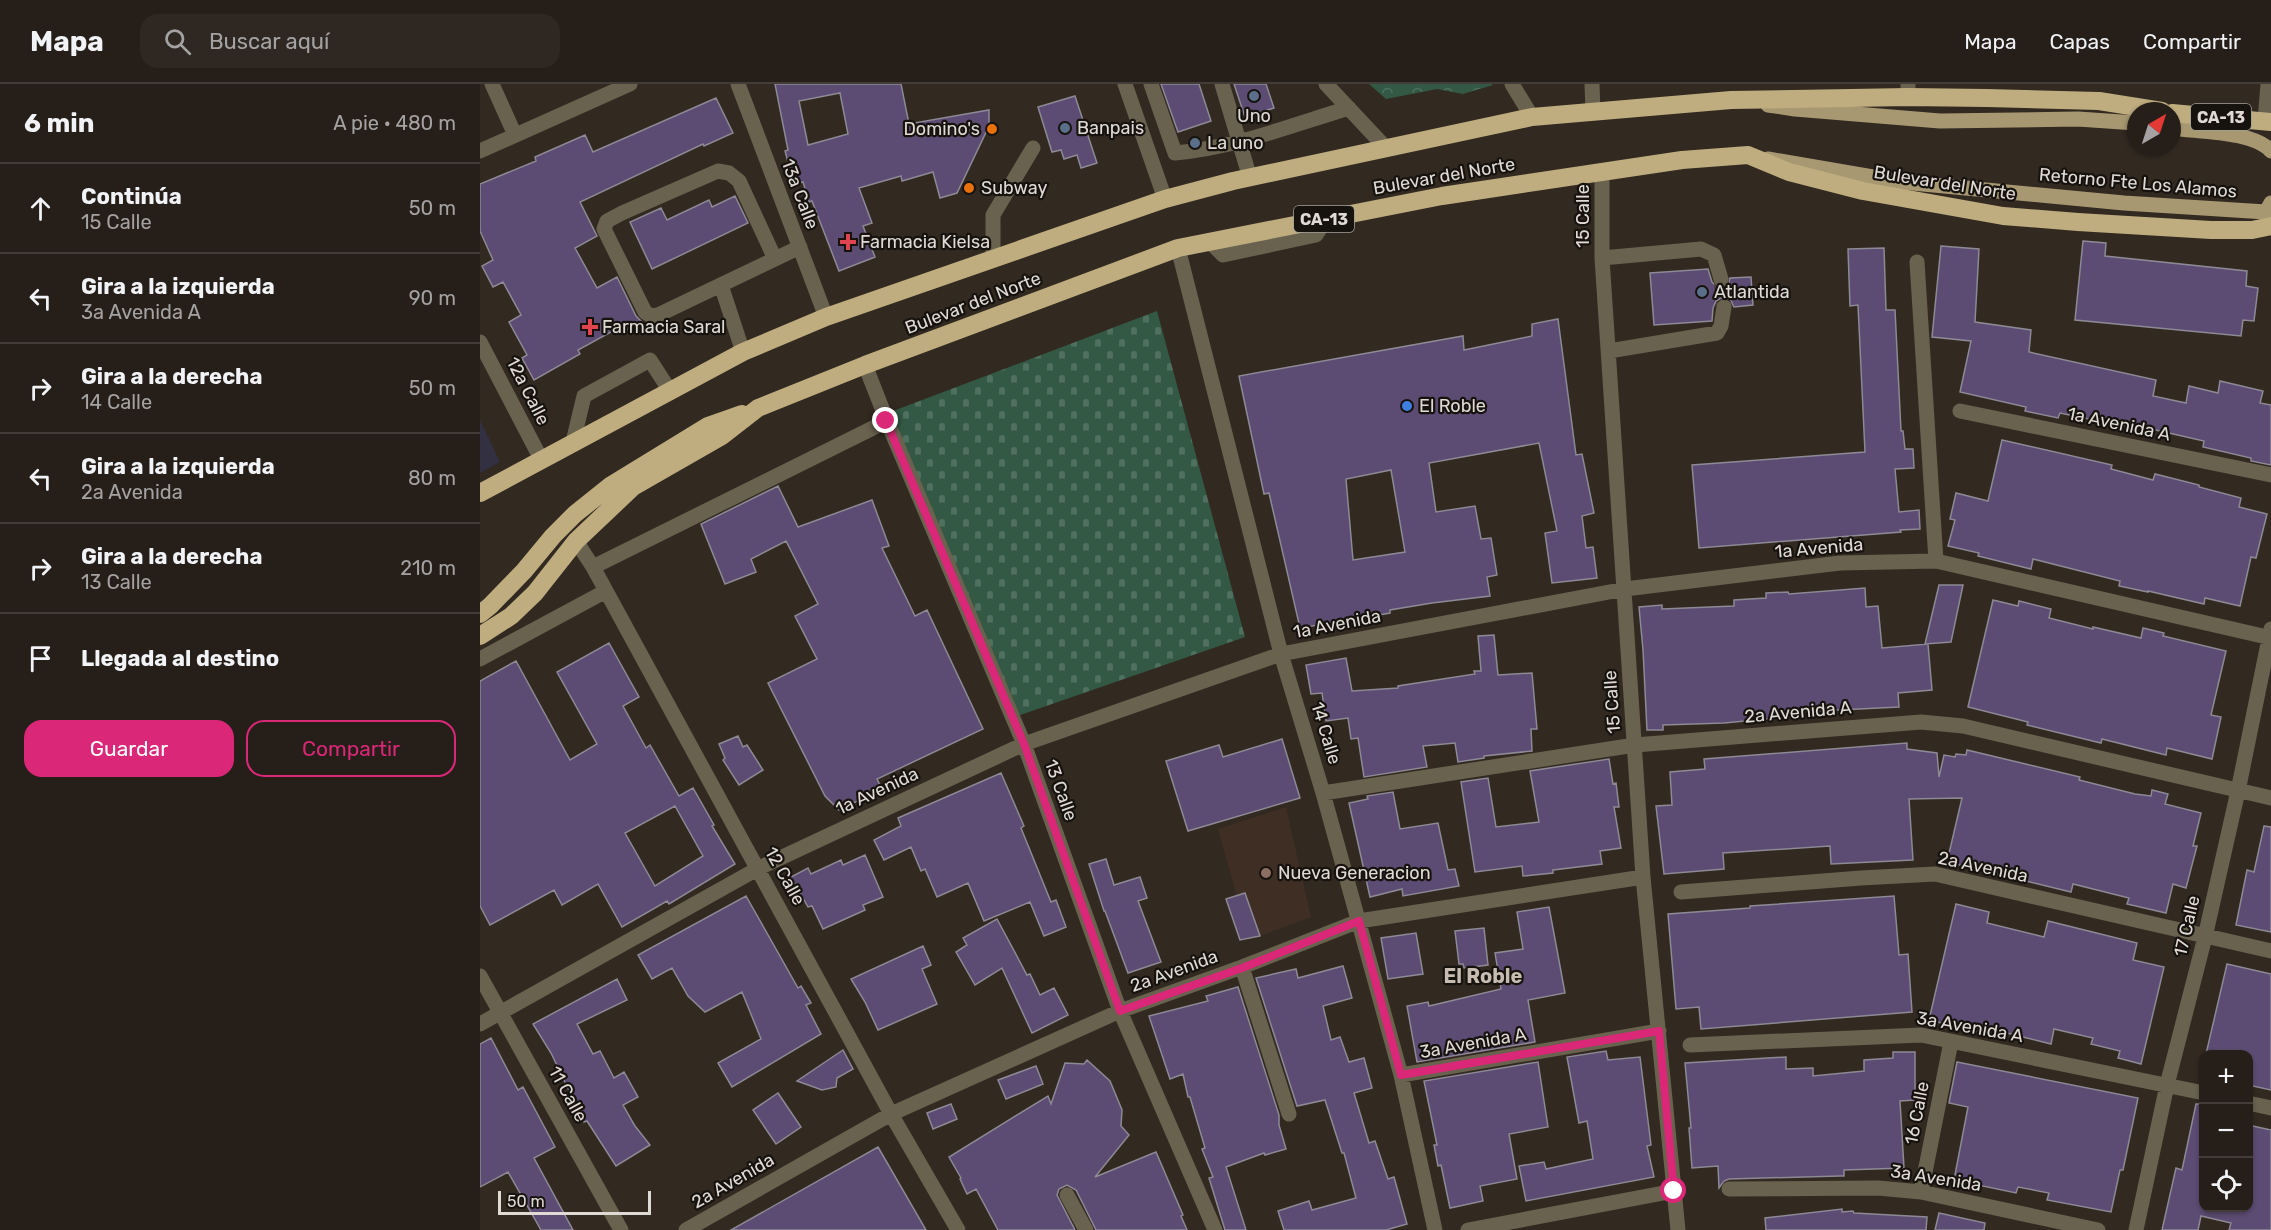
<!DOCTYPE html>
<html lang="es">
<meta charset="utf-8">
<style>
body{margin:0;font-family:Rubik,sans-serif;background:#2e2722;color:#f1f3f6}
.controls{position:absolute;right:18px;bottom:18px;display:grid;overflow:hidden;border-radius:12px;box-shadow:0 2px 4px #0004}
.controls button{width:54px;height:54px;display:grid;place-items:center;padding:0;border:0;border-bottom:2px solid #423d38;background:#261f19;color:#f1f3f6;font:30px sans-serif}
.compass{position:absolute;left:1647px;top:18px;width:54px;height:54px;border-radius:50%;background:#261f19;box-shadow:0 2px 4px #0004;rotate:39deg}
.scale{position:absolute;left:18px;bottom:15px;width:153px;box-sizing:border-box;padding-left:6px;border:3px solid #e0dad5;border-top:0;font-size:16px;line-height:21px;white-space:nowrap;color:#e0dad5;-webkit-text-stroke:4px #16130f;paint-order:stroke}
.stop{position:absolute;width:18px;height:18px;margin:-14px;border:4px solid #db2777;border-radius:50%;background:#fff}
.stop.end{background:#db2777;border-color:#fff;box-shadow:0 2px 6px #0008}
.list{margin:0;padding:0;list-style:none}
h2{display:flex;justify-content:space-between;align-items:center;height:78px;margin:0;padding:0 24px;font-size:26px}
h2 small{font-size:20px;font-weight:400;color:#a4a2a2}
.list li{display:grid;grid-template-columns:39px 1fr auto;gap:18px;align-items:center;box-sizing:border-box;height:90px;padding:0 24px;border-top:2px solid #423d38}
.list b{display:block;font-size:22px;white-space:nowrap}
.list p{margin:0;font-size:20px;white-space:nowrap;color:#a4a2a2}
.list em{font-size:20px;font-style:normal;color:#a4a2a2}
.actions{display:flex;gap:12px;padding:18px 24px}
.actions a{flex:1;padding:14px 0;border:2px solid #db2777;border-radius:18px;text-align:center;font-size:21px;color:#db2777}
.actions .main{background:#db2777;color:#fff}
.icon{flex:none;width:33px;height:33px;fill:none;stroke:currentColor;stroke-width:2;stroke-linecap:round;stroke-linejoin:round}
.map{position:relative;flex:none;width:1791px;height:1146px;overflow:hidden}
header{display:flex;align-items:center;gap:36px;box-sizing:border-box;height:84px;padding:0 30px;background:#261f19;border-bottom:2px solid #423d38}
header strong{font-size:28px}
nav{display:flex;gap:33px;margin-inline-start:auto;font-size:21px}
.search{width:420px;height:54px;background:#2e2722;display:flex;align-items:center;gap:15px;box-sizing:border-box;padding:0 21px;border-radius:18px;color:#a4a2a2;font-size:22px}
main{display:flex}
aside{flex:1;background:#261f19}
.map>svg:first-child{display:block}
</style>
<header>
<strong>Mapa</strong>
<div class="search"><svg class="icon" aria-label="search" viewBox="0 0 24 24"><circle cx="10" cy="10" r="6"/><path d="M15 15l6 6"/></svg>Buscar aquí</div>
<nav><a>Mapa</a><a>Capas</a><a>Compartir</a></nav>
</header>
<main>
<aside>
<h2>6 min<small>A pie · 480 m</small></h2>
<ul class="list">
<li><svg class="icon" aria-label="ahead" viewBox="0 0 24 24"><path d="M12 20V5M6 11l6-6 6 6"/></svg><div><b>Continúa</b><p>15 Calle</p></div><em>50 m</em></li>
<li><svg class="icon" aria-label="left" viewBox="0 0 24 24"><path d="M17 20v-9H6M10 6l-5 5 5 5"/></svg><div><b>Gira a la izquierda</b><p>3a Avenida A</p></div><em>90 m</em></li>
<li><svg class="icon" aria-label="right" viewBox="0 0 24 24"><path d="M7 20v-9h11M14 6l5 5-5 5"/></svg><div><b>Gira a la derecha</b><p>14 Calle</p></div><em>50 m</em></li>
<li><svg class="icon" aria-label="left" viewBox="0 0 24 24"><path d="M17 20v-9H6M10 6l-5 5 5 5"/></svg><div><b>Gira a la izquierda</b><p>2a Avenida</p></div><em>80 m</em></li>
<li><svg class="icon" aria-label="right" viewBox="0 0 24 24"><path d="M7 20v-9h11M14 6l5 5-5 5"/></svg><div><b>Gira a la derecha</b><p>13 Calle</p></div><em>210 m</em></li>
<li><svg class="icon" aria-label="arrive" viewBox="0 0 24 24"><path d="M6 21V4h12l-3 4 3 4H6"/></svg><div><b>Llegada al destino</b></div></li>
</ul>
<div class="actions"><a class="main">Guardar</a><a>Compartir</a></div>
</aside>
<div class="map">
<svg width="1791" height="1146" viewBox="0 0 1791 1146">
<defs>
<pattern id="cemetery-stones" width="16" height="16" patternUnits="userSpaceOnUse" patternTransform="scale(1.5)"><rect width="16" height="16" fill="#335945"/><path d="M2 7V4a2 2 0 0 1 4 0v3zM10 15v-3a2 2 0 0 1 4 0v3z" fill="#50705f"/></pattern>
<pattern id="park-crowns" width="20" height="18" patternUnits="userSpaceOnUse" patternTransform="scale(1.5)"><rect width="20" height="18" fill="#335945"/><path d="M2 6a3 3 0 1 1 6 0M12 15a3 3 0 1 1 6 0" fill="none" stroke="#50705f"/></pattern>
</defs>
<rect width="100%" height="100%" fill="#322921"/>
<path fill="#3f2e24" d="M806,723L831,833L769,856L738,745Z"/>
<path fill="#323041" d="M0,336L20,378L0,389Z"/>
<path fill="url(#cemetery-stones)" d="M677,227L765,553L526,636L400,332Z"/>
<path fill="url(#park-crowns)" d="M889,0H1011L1013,1L983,10L957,5L906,15Z"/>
<path fill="#5c4b72" stroke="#8d8995" stroke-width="1.5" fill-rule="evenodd" d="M295,0H421L429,40L509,26V42L477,109L460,114L453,88L422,97L421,92L379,104L392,139L383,142L395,173L359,187L332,117L329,118L323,98L314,100L305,67L308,66ZM360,9L368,50L328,61L319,17Z
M681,0H719L731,37L698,48Z
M754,0H786L794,24L765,33Z
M595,12L617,79L601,84L597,71L584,75L581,66L572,68L558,23Z
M236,14L253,49L224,62L223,60L100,118L117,152L95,164L117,204L137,193L156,232L162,238L141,249L138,244L98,266L100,270L54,296L42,274L47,271L29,238L41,231L23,198L13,203L2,182L13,176L0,147V100L56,77L55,73L105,51L113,68Z
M255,112L268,139L172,185L150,138L181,124L187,136L229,116L232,123Z
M1603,157L1626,159L1625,172L1767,187L1766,202L1778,204L1774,237L1763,236L1761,252L1595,236Z
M1461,162L1499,165L1495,238L1551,246L1549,268L1676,296L1673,312L1706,319L1709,302L1738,309L1740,297L1783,307L1780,319L1791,321V381L1771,377V374L1723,363L1724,357L1658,342L1657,345L1580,329L1578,334L1545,327L1546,323L1480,308L1491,257L1452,253Z
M1404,164L1406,226H1415L1421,347H1423L1425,365H1433L1434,384L1415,385L1419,428L1439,426L1440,445L1420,446L1421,448L1219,464L1212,381L1385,368L1378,221L1370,222L1368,165Z
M1228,185L1232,198L1239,205L1248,202L1250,194L1271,193L1273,221L1254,223L1250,215L1241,214L1236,217L1233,224L1232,237L1174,241L1170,189Z
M1078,235L1096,371L1102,370L1114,429L1102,432L1106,464L1113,463L1117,494L1072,499L1065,449L1077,447L1059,359L949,379L956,428L995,422L1001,455L1011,454L1017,491L1007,493L1010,512L952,519L910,526V529L820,544L789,409L784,410L759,292L983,252L984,266L1052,252V240ZM911,386L925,468L873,476L866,395Z
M1522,356L1632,381L1631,385L1673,396L1675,390L1719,401V403L1761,414L1759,423L1787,430L1776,474L1771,473L1760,522L1725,514L1724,520L1668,507V508L1639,502L1640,497L1553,475L1551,485L1498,472L1499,469L1468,462L1475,436L1470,435L1476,409L1508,417Z
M298,402L318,443L392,416L409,462L402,464L435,532L447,526L503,645L397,695L402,705L359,726L345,712L288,599L337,575L315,532L338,520L306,457L271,475L276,488L245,500L221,440Z
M1459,501H1483L1471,558L1445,560Z
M1385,504L1386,523L1398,522L1402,564L1448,560L1452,606L1418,609L1419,623L1318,628V632L1244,639L1183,641V646H1167L1163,566L1159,523L1182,521V525L1254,522V516L1286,514V509L1308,508L1309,510Z
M1513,516L1538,522L1539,517L1571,525L1569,534L1613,545V543L1661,554L1663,544L1684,549L1683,552L1746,567L1731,631L1741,633L1732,675L1687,664L1686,671L1622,655L1621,659L1547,641L1548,638L1488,623Z
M1014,551L1018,591L1052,589L1057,645H1051L1052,667L1004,672V674L978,678L975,659L943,662L947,683L884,693L878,654L871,655L868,634L846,637L842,609L831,610L826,581L866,574L872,607L918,604V602L995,590L994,587H1001L998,552Z
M129,559L159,613L143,622L166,664L170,661L199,712L213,704L234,741L232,742L255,780L189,820L187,817L142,843L118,800L82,821L74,806L10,841L0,822V597L36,577L90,676L117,660L77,588ZM195,722L223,772L175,802L145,749Z
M258,652L263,663L267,661L283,686L259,701L243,676L245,674L239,660Z
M802,655L820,714L708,747L686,677L739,661L743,673Z
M1427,659V665L1457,669L1459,693L1464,671L1475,673L1476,670L1486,671L1487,666L1600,693L1599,696L1655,710L1671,712L1672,706L1688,710L1685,720L1721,729L1713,762H1717L1706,804L1693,800L1686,829L1647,820L1649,814L1593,800L1591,808L1467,778L1482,714L1429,715L1433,776L1351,780L1350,762L1243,769L1244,785L1184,790L1176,722L1192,721L1190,688L1225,685L1224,675Z
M1129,675L1133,700L1136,699L1139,723H1134L1141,764L1120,767L1122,780L1073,786V789L1043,792L1042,782L995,788L981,698L1008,694L1016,743L1059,738L1050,687Z
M521,689L544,742L541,744L571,818L576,816L586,843L564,852L550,818L504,837L488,799L457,813L445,785L441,787L431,763L404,776L394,756L421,742L418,734Z
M913,708L920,745L958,739L968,786L975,785L979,802L923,812L922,805L890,813L869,719L888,715L887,712Z
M1784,742L1791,743V848L1756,841L1767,786L1774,788Z
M385,771L403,813L383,821L385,826L343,845L332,822L328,823L311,793L328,784L331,790L361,776L363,781Z
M626,775L634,801L660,793L667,814L658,817L681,878L648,889L625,827H624L609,780Z
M765,809L780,852L760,856L746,815Z
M266,812L318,904L321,902L331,919L326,921L341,950L252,1003L238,979L281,955L262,908L225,928L208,912L192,884L172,895L158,871Z
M1414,812L1419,871L1428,870L1432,928L1221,945L1219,923L1196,925L1188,830L1270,824V822Z
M1476,820L1509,828L1507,839L1564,853L1568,837L1657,859L1653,876L1684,883L1661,980L1638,974L1640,967L1611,960L1613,954L1574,945L1571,960L1511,945L1510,951L1449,936Z
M1069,823L1085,909L1048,916L1055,958L937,978L927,922L948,918L949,922L1021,905L1015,869L1043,865L1037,828Z
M517,835L547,891L550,890L560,911L574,904L588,931L552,949L522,884L495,901L476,868L487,861L483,854Z
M1004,844L1008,881L984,884L983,880H979L975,847Z
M936,849L943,890L908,895L901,854Z
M443,862L451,881L442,885L457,920L398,946L385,918L371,895Z
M1747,880L1791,890V1006L1768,1001V970H1726Z
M863,882L872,914L843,922L851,956L860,953L869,978L884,974L892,1004L874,1009L889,1059L895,1057L908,1095L914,1093L927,1140L906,1146H804L798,1127L829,1117L832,1126L876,1114L864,1069H862L845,1016L817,1022L776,894L816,885L818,894Z
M137,895L147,916L97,940L113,970L120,967L134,994L144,988L158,1013L143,1021L155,1042L170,1061L136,1082L107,1037L104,1038L71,969L53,940Z
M758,903L799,1031V1041L806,1065L785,1071L784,1069L746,1083L766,1146H745L729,1094L733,1093L722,1065L725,1064L710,1013H708L703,990L690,995L669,932L728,917L726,912Z
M11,954L38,1006L43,1003L75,1063L54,1074L93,1146H61L28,1088L0,1103V960Z
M363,966L373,985L357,994L356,1003L342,1006L317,997Z
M1126,967L1128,976L1160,973L1171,1061L1167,1062L1174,1093L1046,1117L1039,1082L1064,1078L1066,1085L1113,1075L1107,1037L1099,1039L1087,973Z
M1413,968H1435V1016L1420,1017L1424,1084L1364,1086V1092H1360L1249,1095L1244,1097L1239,1104L1238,1082L1212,1084L1209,1044H1211L1205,979L1306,973V985L1333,984V992L1384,987V976L1413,974Z
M607,976L630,997L642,1026L641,1042L649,1051L615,1093L676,1068L703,1131L701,1132L707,1146H616L596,1106L587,1101L579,1105L577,1111L595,1146H518L496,1105L487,1110L480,1095L481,1094L469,1073L568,1012L571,1020L585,979L604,980Z
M1058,978L1068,1043L1029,1050L1037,1095L1000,1102L1003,1117L970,1124L961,1081L958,1082L954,1061H957L944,997Z
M1477,978L1658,1014L1643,1086H1640L1631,1128L1567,1116L1569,1109L1538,1103L1536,1109L1474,1096L1488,1023L1469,1019Z
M556,982L563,1000L526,1015L518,996Z
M298,1009L321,1043L296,1060L273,1026Z
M471,1020L477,1035L453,1045L447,1029Z
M1716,1020H1724V1124H1768V1041L1791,1046V1146H1749L1751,1139L1721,1132L1718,1146H1682L1696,1084L1702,1086Z
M398,1063L446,1146H251Z
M1362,1125V1128L1373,1127L1374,1129L1447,1133L1446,1146H1286L1285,1134Z
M1459,1129L1505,1139L1504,1146H1455Z"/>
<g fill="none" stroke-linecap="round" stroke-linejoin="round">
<path stroke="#4c443c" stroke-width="15" stroke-dasharray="15 8" stroke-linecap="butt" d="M1241,195L1244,223"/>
<path stroke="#69624f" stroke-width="15" d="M12,0L35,51
M258,0L346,233
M645,0L685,115
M671,0L695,69C755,64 812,41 869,24
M742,0L770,94
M846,0L906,64
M1032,0L1052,33
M1112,0L1113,28
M1428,0V13
M1785,37L1788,0
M0,67L150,0
M1122,87V174L1163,793L1198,1146
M730,158L743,171L836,151L847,134
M698,164L801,570L843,709L921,991L955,1146
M1122,174L1221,165L1234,171L1241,195
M295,175L259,97L249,89L238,87L142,129L127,137L124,145L165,228L171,232L178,231C225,208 273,186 320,163
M513,175V131L553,64
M1437,178L1456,477
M241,201L263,268
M0,258L61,375
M1129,267L1237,249L1241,242L1244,223
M385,281L407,337L544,660L640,927L735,1146
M1480,327L1791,391
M93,358L104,312L170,276L190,307
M96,457L113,483L411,1030L478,1146
M113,483L407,337
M0,575L126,507
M843,709L1155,661L1441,638L1483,642L1791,714
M1201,808L1381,794L1455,790L1791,867
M762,883L809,1030
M0,892L141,1146
M0,940L279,784L544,660L801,570L1145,505L1360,479L1456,477L1791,554
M1210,961L1441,951L1724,1009
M921,991L1179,947
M1768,1019L1791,1024
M1249,1105L1398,1104L1441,1108L1618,1146
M1441,1108L1471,958
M587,1111L606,1146
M206,1146L411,1030L640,927L762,883L879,837L1163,793
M988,1146L1194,1107
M1656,1146L1687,1001L1725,853L1758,707L1791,545"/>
<path stroke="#a79872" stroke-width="15" d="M1288,21L1315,25L1460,37L1598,35L1656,39
M1692,44C1719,48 1773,47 1791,67
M1288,75L1422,98L1644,119L1786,128L1791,119"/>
<path stroke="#bfad7f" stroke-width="18" d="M1692,29L1791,38
M0,409L263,268L346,233L685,115L753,97L1052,33L1251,16L1428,13L1507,14L1619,17L1682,27
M0,530L10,522L44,487L73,452L95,430L130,402L228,342L262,330
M0,552L31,532L55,509L96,457L153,403L242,352L278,324L385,281L698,164L962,112L1202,76L1268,71L1309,88L1383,107L1523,132L1598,138L1731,146H1772L1791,142"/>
</g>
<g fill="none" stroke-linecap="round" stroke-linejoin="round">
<path stroke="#db2777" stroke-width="8" d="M406,337L544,660L640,927L762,884L879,837L921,991L1179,947L1194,1107"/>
</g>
<g fill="#5c6f8a" stroke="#16130f" stroke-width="2">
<circle cx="774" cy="12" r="6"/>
<circle cx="585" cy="44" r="6"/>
<circle cx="715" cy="59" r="6"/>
<circle cx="1222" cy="208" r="6"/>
</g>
<g fill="#e8710a" stroke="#16130f" stroke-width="2">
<circle cx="512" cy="45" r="6"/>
<circle cx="489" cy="104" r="6"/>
</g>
<g fill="#e0444e" stroke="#16130f" stroke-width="2">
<path d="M365 149h6v6h6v6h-6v6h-6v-6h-6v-6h6z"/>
<path d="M107 234h6v6h6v6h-6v6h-6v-6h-6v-6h6z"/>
</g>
<circle fill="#3f7fe0" stroke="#16130f" stroke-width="2" cx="927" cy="322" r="6"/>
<circle fill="#8d6e63" stroke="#16130f" stroke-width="2" cx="786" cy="789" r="6"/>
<g text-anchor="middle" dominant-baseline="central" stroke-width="4.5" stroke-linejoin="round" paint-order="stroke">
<g fill="#16130f" stroke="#a39e9a" stroke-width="1.5">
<rect x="1711" y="20" width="60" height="26" rx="4.5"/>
<rect x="814" y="122" width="60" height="26" rx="4.5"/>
</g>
<g font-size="16" font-weight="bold" fill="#e0dad5">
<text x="1741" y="33">CA-13</text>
<text x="844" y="135">CA-13</text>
</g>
<g font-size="18" fill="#e0dad5" stroke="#16130f" text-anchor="start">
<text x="774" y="32" text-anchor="middle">Uno</text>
<text x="597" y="44">Banpais</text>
<text x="500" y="45" text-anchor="end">Domino's</text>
<text x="727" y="59">La uno</text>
<text x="501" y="104">Subway</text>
<text x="380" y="158">Farmacia Kielsa</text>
<text x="1234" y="208">Atlantida</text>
<text x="122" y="243">Farmacia Saral</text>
<text x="939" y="322">El Roble</text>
<text x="798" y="789">Nueva Generacion</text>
</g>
<g font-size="18" fill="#e0dad5" stroke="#16130f">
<text transform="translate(964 92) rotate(-10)">Bulevar del Norte</text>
<text transform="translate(1465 99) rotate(9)">Bulevar del Norte</text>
<text transform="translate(1658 99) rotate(5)">Retorno Fte Los Alamos</text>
<text transform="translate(320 110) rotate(69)">13a Calle</text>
<text transform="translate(1103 132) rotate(-90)">15 Calle</text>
<text transform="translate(493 219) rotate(-21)">Bulevar del Norte</text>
<text transform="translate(48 307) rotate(63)">12a Calle</text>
<text transform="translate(1639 340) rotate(12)">1a Avenida A</text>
<text transform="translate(1339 464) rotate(-5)">1a Avenida</text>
<text transform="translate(857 540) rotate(-11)">1a Avenida</text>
<text transform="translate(1132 618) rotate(-94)">15 Calle</text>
<text transform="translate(1318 628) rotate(-5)">2a Avenida A</text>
<text transform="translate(846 649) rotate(73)">14 Calle</text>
<text transform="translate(581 706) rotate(70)">13 Calle</text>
<text transform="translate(397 707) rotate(-25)">1a Avenida</text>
<text transform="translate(1503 783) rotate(12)">2a Avenida</text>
<text transform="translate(305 792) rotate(61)">12 Calle</text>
<text transform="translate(1707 842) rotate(-77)">17 Calle</text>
<text transform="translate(694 887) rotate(-20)">2a Avenida</text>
<text transform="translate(1490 943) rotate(10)">3a Avenida A</text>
<text transform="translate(993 959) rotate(-10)">3a Avenida A</text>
<text transform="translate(88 1010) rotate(61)">11 Calle</text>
<text transform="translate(1437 1029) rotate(-79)">16 Calle</text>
<text transform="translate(1456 1094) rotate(9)">3a Avenida</text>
<text transform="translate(253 1097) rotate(-30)">2a Avenida</text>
</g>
<g font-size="20" font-weight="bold" fill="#c7bcb2" stroke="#16130f">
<text x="1003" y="892">El Roble</text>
</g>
</g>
</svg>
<div class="controls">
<button>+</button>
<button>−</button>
<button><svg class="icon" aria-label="locate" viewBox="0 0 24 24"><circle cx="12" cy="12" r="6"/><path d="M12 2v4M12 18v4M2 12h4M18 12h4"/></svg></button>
</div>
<svg class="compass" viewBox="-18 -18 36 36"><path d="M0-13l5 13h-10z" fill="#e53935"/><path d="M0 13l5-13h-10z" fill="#a4a2a2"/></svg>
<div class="scale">50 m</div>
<div class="stop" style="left:1194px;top:1107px"></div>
<div class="stop end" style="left:406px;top:337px"></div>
</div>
</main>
